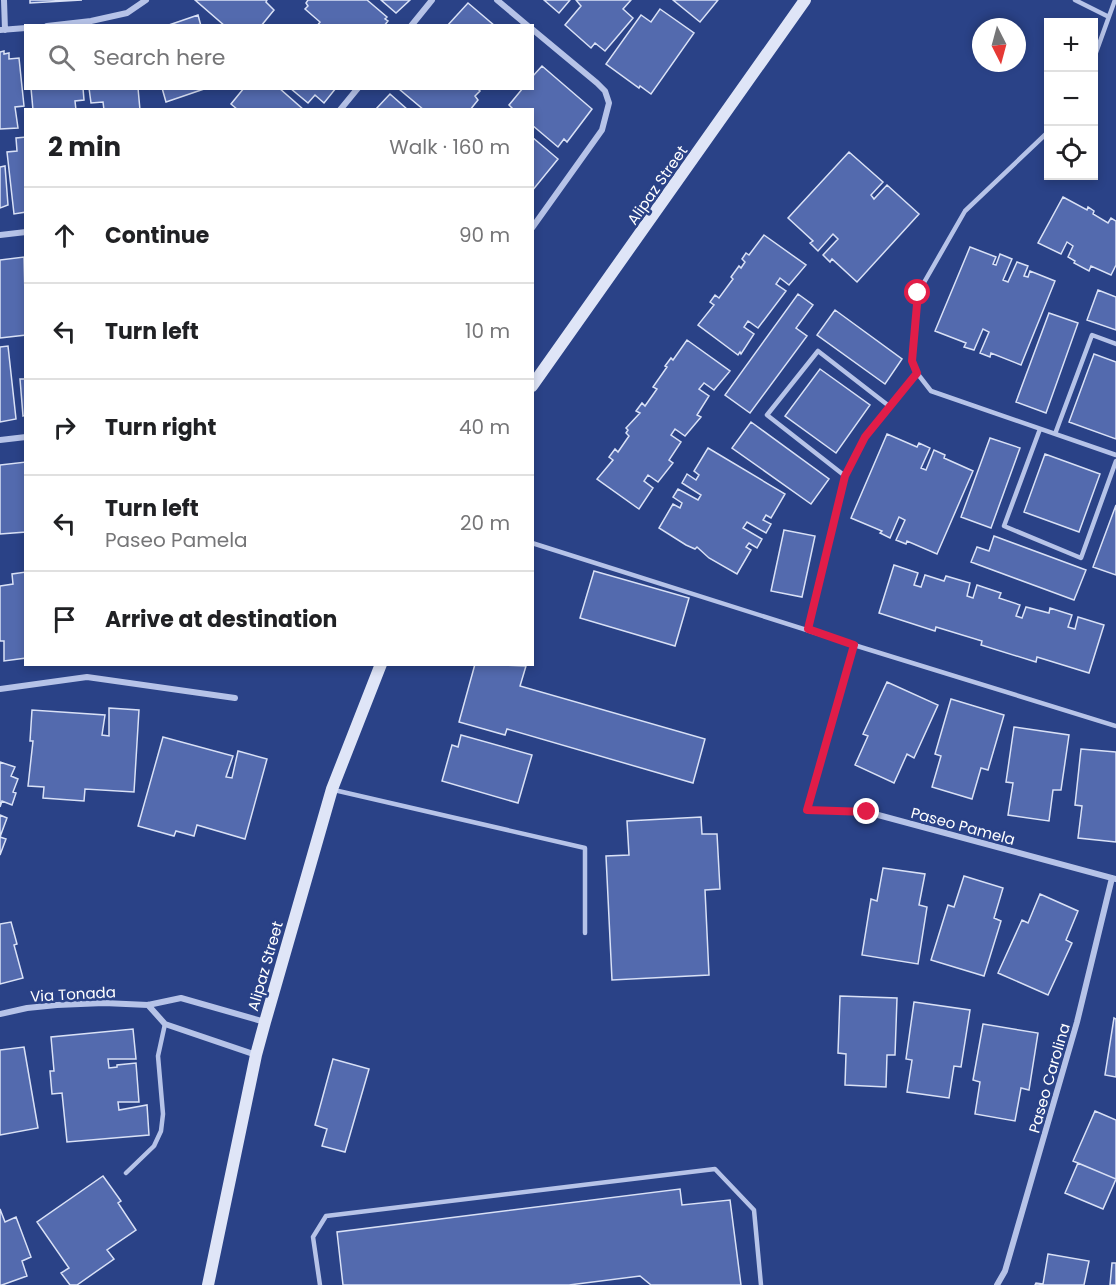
<!DOCTYPE html>
<meta charset="utf-8">
<style>
body{margin:0;font-family:Poppins,sans-serif;background:#f6f6f6;color:#202124}
.controls{position:absolute;right:18px;top:18px;display:grid;overflow:hidden;border-radius:0px;box-shadow:0 3px 9px #0003}
.controls button{width:54px;height:54px;display:grid;place-items:center;padding:0;border:0;border-bottom:2px solid #e0e0e0;background:#fff;color:#202124;font:30px sans-serif}
.compass{position:absolute;left:972px;top:18px;width:54px;height:54px;border-radius:50%;background:#fff;box-shadow:0 3px 9px #0003;rotate:174deg}
.stop{position:absolute;width:18px;height:18px;margin:-14px;border:4px solid #e11d48;border-radius:50%;background:#fff}
.stop.end{background:#e11d48;border-color:#fff;box-shadow:0 2px 6px #0008}
.list{margin:0;padding:0;list-style:none}
h2{display:flex;justify-content:space-between;align-items:center;height:78px;margin:0;padding:0 24px;font-size:26px}
h2 small{font-size:20px;font-weight:400;color:#757577}
.list li{display:grid;grid-template-columns:39px 1fr auto;gap:18px;align-items:center;box-sizing:border-box;height:96px;padding:0 24px;border-top:2px solid #e0e0e0}
.list b{display:block;font-size:22px;white-space:nowrap}
.list p{margin:0;font-size:20px;white-space:nowrap;color:#757577}
.list em{font-size:20px;font-style:normal;color:#757577}
.icon{flex:none;width:33px;height:33px;fill:none;stroke:currentColor;stroke-width:2;stroke-linecap:round;stroke-linejoin:round}
.map{position:relative;flex:none;width:1116px;height:1285px;overflow:hidden}
.search{position:absolute;background:#fff;box-shadow:0 3px 9px #0003;left:24px;top:24px;width:510px;height:66px;display:flex;align-items:center;gap:15px;box-sizing:border-box;padding:0 21px;border-radius:0px;color:#757577;font-size:22px}
.panel{position:absolute;background:#fff;box-shadow:0 3px 9px #0003;left:24px;top:108px;width:510px;height:558px;border-radius:0px}
.map>svg:first-child{display:block}
</style>
<div class="map">
<svg width="1116" height="1285" viewBox="0 0 1116 1285">
<rect width="100%" height="100%" fill="#2a4287"/>
<path fill="#536aae" stroke="#d9e1f6" stroke-width="1.5" d="M30,0H82L30,3Z
M195,0H267L266,2L274,10L261,26H225Z
M308,0H367L387,17L385,19L388,21L384,26H317L320,22L305,9L308,6L306,3Z
M381,0H410L396,13Z
M544,0H570L559,13Z
M576,0H631L623,9L633,18L605,51L595,43L591,48L565,25L581,6Z
M673,0H718L700,22Z
M468,3L495,26H447Z
M660,9L694,33L651,94L640,86L639,88L606,64L641,15L651,22Z
M198,15L201,26H166Z
M4,51V54L9,53V59L19,58L24,106L15,107L18,128L0,129V52Z
M542,66L592,109L567,142L564,139L558,147L532,125V110H514L509,105L523,88H532V77Z
M31,88H83L84,100L75,101L76,110H33Z
M89,88H138L140,110H104L103,102L91,103Z
M162,88H207L166,102Z
M244,88H279L304,110H238L231,104Z
M290,88H336L324,103L315,95L308,103Z
M477,88L480,91L475,96L478,100L470,110H424L399,89Z
M390,94L408,110H375Z
M26,137V212L14,214L7,152L17,151L16,138Z
M532,137L558,159L532,191Z
M849,152L883,182L871,195L874,199L887,185L919,214L857,282L832,259L830,262L823,255L838,239L833,234L818,251L810,243L813,241L788,218Z
M5,166L8,205L0,208V167Z
M1063,197L1087,210L1088,207L1094,211L1093,214L1108,223L1111,218L1116,221V265L1111,275L1091,266L1089,271L1074,263L1075,261L1068,257L1073,246L1067,242L1061,254L1038,243Z
M764,235L806,265L789,285L780,278L776,284L786,291L758,328L748,321L744,327L754,334L741,354L740,352L738,355L698,325L714,305L710,302L715,295L719,298L733,279L731,277L739,266L741,268L745,262L742,259L746,253L749,255Z
M970,247L996,257L993,264L996,265L1000,254L1012,259L1003,280L1008,282L1017,262L1028,266L1024,276L1028,277L1030,271L1055,281L1021,365L991,353L990,357L980,353L989,332L983,329L974,350L964,347L966,343L935,331Z
M24,257L26,335L0,338V260Z
M1098,290L1116,297V330L1087,320Z
M798,294L813,305L796,328L807,336L750,413L725,395Z
M835,310L902,359L885,384L817,335Z
M1049,313L1078,323L1046,413L1016,402Z
M687,340L730,371L714,390L704,383L699,389L709,396L697,415L701,417L685,436L675,429L671,435L681,442L669,460L673,463L658,482L648,475L644,481L653,488L639,509L597,479L613,460L609,457L615,449L618,452L629,436L626,433L628,430L626,428L640,413L636,411L642,403L645,406L657,389L653,387L667,367L665,366L671,358L673,360Z
M8,346L16,419L0,422V347Z
M1094,354L1116,362V439L1069,422Z
M820,369L870,405L836,453L785,416Z
M20,379H26V415L23,416Z
M751,422L829,479L811,504L732,448Z
M887,434L917,447L919,443L930,448L921,468L926,470L934,450L945,455L944,458L973,471L937,554L907,541L906,544L896,540L905,520L899,517L890,538L880,533L882,531L851,518Z
M990,438L1020,448L991,528L961,517Z
M708,448L785,494L771,518L766,515L763,520L771,524L766,533L747,522L743,528L762,539L757,548L749,543L746,547L751,550L737,574L709,558L697,547L695,549L686,545L659,528L673,504L680,508L682,503L673,497L678,489L698,500L701,495L682,483L687,474L696,480L699,475L694,471Z
M1045,454L1100,474L1079,532L1024,512Z
M26,462V532L0,534V465Z
M1116,505V575L1093,567Z
M784,530L815,536L802,597L771,591Z
M994,536L1086,570L1074,600L971,562L977,547L989,551Z
M894,565L918,573L914,585L921,587L925,575L944,581L946,576L970,583L967,596L973,598L977,585L1001,593L999,598L1020,605L1016,616L1022,618L1026,607L1049,613L1050,608L1072,615L1068,627L1075,629L1078,617L1104,625L1089,673L1037,657L1036,662L981,645L982,641L936,627L935,631L879,613Z
M594,571L689,598L675,646L580,618Z
M26,572V658L4,661V641H0V586L13,584L12,574Z
M475,664L526,666L520,686L705,739L693,783L507,729L505,735L459,722Z
M887,682L938,705L914,758L907,754L894,783L855,765L868,736L863,734Z
M951,699L1004,715L988,770L981,768L972,799L932,787L941,756L935,754Z
M109,708L139,710L134,792L85,789L84,801L43,798L44,787L28,786L33,741H30L32,710L105,715L102,735L109,736Z
M1014,727L1069,735L1061,790H1053L1049,821L1008,815L1013,783L1006,782Z
M461,735L532,755L518,803L442,781L452,745L458,747Z
M163,737L233,756L226,777L232,778L238,751L267,759L245,839L197,825L194,836L176,831L174,836L138,826Z
M1081,749L1116,752V842L1078,838L1082,806L1075,805Z
M0,762L15,767L11,776L18,779L13,792L16,793L12,805L2,801L0,807Z
M0,815L7,818L0,837L6,839L0,855Z
M701,817L702,834H717L720,889L705,890L709,975L612,980L606,856L629,855L627,821Z
M883,868L925,874L919,905L927,907L918,964L862,955L871,899L877,901Z
M964,876L1003,888L994,918L1001,921L984,976L931,960L948,905L954,907Z
M1040,894L1078,911L1066,940L1072,943L1048,995L998,973L1022,920L1028,923Z
M11,922L17,944L14,945L23,978L0,984V924Z
M840,996L897,998L895,1055H887L886,1087L845,1085L846,1054L838,1053Z
M914,1002L970,1010L961,1067L954,1066L949,1098L907,1092L912,1060L906,1059Z
M1114,1018L1116,1019V1077L1105,1075Z
M983,1024L1038,1033L1029,1090L1021,1088L1015,1121L975,1114L980,1082L973,1080Z
M133,1029L136,1059H108L109,1068L117,1067V1065L136,1063L139,1102H118L119,1110L147,1105L149,1135L67,1142L62,1093L52,1094L50,1071H54L51,1037Z
M24,1047L38,1128L0,1135V1050Z
M333,1059L369,1069L345,1152L322,1146L327,1129L315,1125Z
M1095,1111L1116,1120V1179L1073,1161Z
M1078,1163L1116,1179L1103,1209L1065,1193Z
M103,1176L121,1201L118,1203L136,1230L107,1250L114,1259L77,1285H70L61,1273L69,1268L37,1222Z
M680,1189L682,1205L730,1200L741,1285H651L640,1276L569,1285H343L337,1232Z
M0,1209L5,1222L16,1217L31,1257L22,1261L27,1276L2,1285H0Z
M1048,1254L1089,1261L1084,1285H1035L1036,1283L1043,1284Z
M1112,1263H1116V1285H1110Z"/>
<g fill="none" stroke-linecap="round" stroke-linejoin="round">
<path stroke="#b6c3e8" stroke-width="4.5" d="M1075,0L1107,16
M1094,58L1115,0
M1048,132L965,211L918,293L912,361L917,373L931,391L1116,455
M1040,429L1004,526L1081,558L1116,461
M1055,434L1092,335L1116,344
M845,476L767,415L818,351L889,406
M532,543L854,645L807,810
M809,629L845,476L865,437L917,373
M854,645L1116,726
M334,790L585,848V933
M126,1173L154,1146L161,1131L163,1114L158,1056L165,1024
M320,1285L313,1237L326,1216L715,1169L754,1210L761,1285"/>
<path stroke="#b6c3e8" stroke-width="6" d="M4,0L5,30
M497,0L528,26
M47,26L91,21L127,13L146,0
M411,26L432,0
M532,29L597,83L605,91L609,103L602,130L532,228
M0,30L26,28
M340,110L358,88
M0,235L26,232
M0,440L26,437
M0,689L87,677L235,698
M807,810L867,812L1116,879
M148,1005L165,1024L256,1055
M0,1014L27,1008L57,1005L104,1003L148,1005L181,998L265,1022
M997,1285L1005,1271L1077,1022L1112,878"/>
<path stroke="#dfe5f7" stroke-width="12" d="M532,386L805,0
M208,1285L256,1055L265,1022L332,789L381,664"/>
</g>
<g fill="none" stroke-linecap="round" stroke-linejoin="round">
<path stroke="#e11d48" stroke-width="8" d="M867,812L807,810L854,645L808,629L845,476L865,437L917,373L912,361L918,293"/>
</g>
<g text-anchor="middle" dominant-baseline="central" stroke-width="5" stroke-linejoin="round" paint-order="stroke">
<g font-size="15" fill="#fff" stroke="#2a4287">
<text transform="translate(657 185) rotate(-55)">Alipaz Street</text>
<text transform="translate(963 826) rotate(15)">Paseo Pamela</text>
<text transform="translate(265 966) rotate(-74)">Alipaz Street</text>
<text transform="translate(73 994) rotate(-3)">Via Tonada</text>
<text transform="translate(1049 1078) rotate(-74)">Paseo Carolina</text>
</g>
</g>
</svg>
<div class="controls">
<button>+</button>
<button>−</button>
<button><svg class="icon" aria-label="locate" viewBox="0 0 24 24"><circle cx="12" cy="12" r="6"/><path d="M12 2v4M12 18v4M2 12h4M18 12h4"/></svg></button>
</div>
<svg class="compass" viewBox="-18 -18 36 36"><path d="M0-13l5 13h-10z" fill="#e53935"/><path d="M0 13l5-13h-10z" fill="#757577"/></svg>
<div class="stop" style="left:918px;top:293px"></div>
<div class="stop end" style="left:867px;top:812px"></div>
<div class="search"><svg class="icon" aria-label="search" viewBox="0 0 24 24"><circle cx="10" cy="10" r="6"/><path d="M15 15l6 6"/></svg>Search here</div>
<section class="panel">
<h2>2 min<small>Walk · 160 m</small></h2>
<ul class="list">
<li><svg class="icon" aria-label="ahead" viewBox="0 0 24 24"><path d="M12 20V5M6 11l6-6 6 6"/></svg><div><b>Continue</b></div><em>90 m</em></li>
<li><svg class="icon" aria-label="left" viewBox="0 0 24 24"><path d="M17 20v-9H6M10 6l-5 5 5 5"/></svg><div><b>Turn left</b></div><em>10 m</em></li>
<li><svg class="icon" aria-label="right" viewBox="0 0 24 24"><path d="M7 20v-9h11M14 6l5 5-5 5"/></svg><div><b>Turn right</b></div><em>40 m</em></li>
<li><svg class="icon" aria-label="left" viewBox="0 0 24 24"><path d="M17 20v-9H6M10 6l-5 5 5 5"/></svg><div><b>Turn left</b><p>Paseo Pamela</p></div><em>20 m</em></li>
<li><svg class="icon" aria-label="arrive" viewBox="0 0 24 24"><path d="M6 21V4h12l-3 4 3 4H6"/></svg><div><b>Arrive at destination</b></div></li>
</ul>
</section>
</div>
